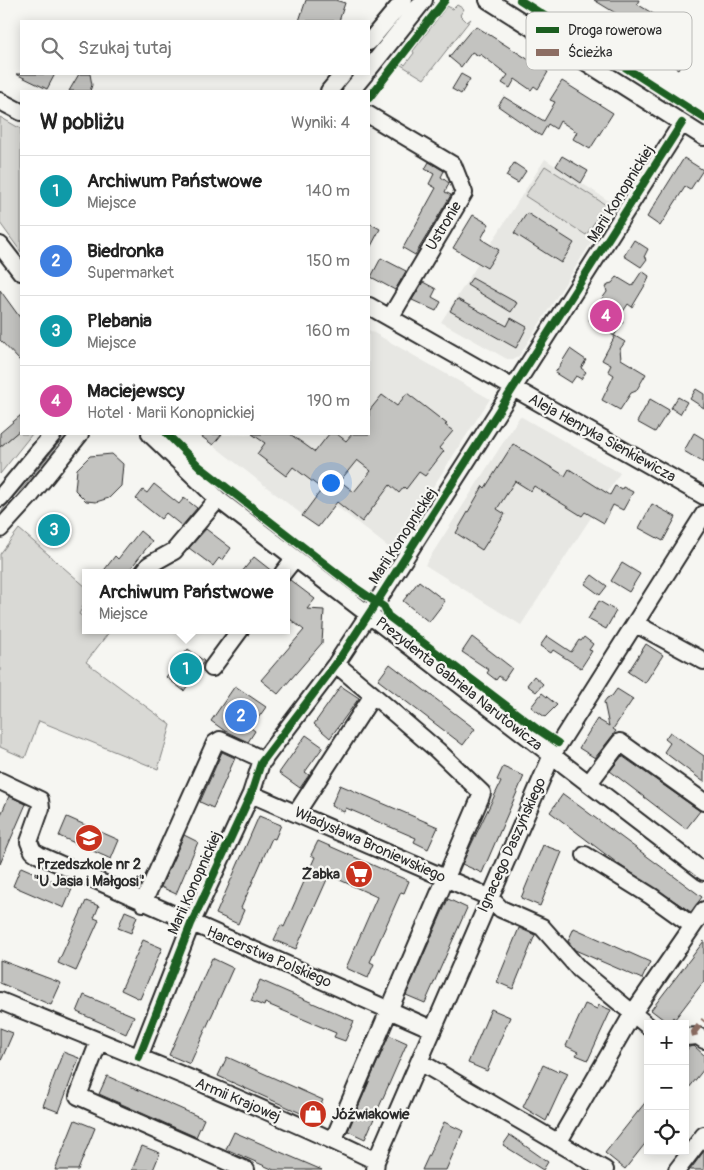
<!DOCTYPE html>
<html lang="pl">
<meta charset="utf-8">
<style>
body{margin:0;font-family:Pangolin,sans-serif;background:#f6f6f6;color:#222}
.controls{position:absolute;right:15px;bottom:15px;display:grid;overflow:hidden;border-radius:0px;box-shadow:0 2px 12px #0003}
.controls button{width:45px;height:45px;display:grid;place-items:center;padding:0;border:0;border-bottom:1px solid #e0e0e0;background:#fff;color:#222;font:25px sans-serif}
.you{position:absolute;left:330px;top:482px;width:18px;height:18px;margin:-12px;border:4px solid #fff;border-radius:50%;background:#1a73e8;box-shadow:0 0 0 8px #1a73e833}
.badge{display:grid;place-items:center;width:32px;height:32px;border-radius:50%;background:#2563eb;color:#fff;font-size:16px;font-weight:700}
.pin{position:absolute;translate:-50% -50%;border:2px solid #fff;box-shadow:0 1px 5px #0006}
.popup{position:absolute;left:82px;top:569px;width:208px;height:65px;box-sizing:border-box;display:grid;place-content:center;border-radius:0px;background:#fff;filter:drop-shadow(0 1px 4px #0005);font-size:16px;white-space:nowrap;color:#767676}
.popup b{font-size:19px;color:#222}
.popup::after{content:'';position:absolute;left:50%;top:100%;margin-left:-10px;border:10px solid transparent;border-top-color:#fff}
.list{margin:0;padding:0;list-style:none}
h2{display:flex;justify-content:space-between;align-items:center;height:65px;margin:0;padding:0 20px;font-size:21px}
h2 small{font-size:16px;font-weight:400;color:#767676}
.list li{display:grid;grid-template-columns:32px 1fr auto;gap:15px;align-items:center;box-sizing:border-box;height:70px;padding:0 20px;border-top:1px solid #e0e0e0}
.list b{display:block;font-size:19px;white-space:nowrap}
.list p{margin:0;font-size:16px;white-space:nowrap;color:#767676}
.list em{font-size:16px;font-style:normal;color:#767676}
.icon{flex:none;width:28px;height:28px;fill:none;stroke:currentColor;stroke-width:2;stroke-linecap:round;stroke-linejoin:round}
.map{position:relative;flex:none;width:704px;height:1170px;overflow:hidden}
.search{position:absolute;background:#fff;box-shadow:0 2px 12px #0003;left:20px;top:20px;width:350px;height:55px;display:flex;align-items:center;gap:12px;box-sizing:border-box;padding:0 18px;border-radius:0px;color:#767676;font-size:19px}
.panel{position:absolute;background:#fff;box-shadow:0 2px 12px #0003;left:20px;top:90px;width:350px;height:345px;border-radius:0px}
.map>svg:first-child{display:block}
</style>
<div class="map">
<svg width="704" height="1170" viewBox="0 0 704 1170">
<rect width="100%" height="100%" fill="#f6f6f2"/>
<filter id="ink" filterUnits="userSpaceOnUse"><feTurbulence type="fractalNoise" baseFrequency=".02" numOctaves="2"/><feDisplacementMap in="SourceGraphic" scale="10" xChannelSelector="R" yChannelSelector="G"/><feConvolveMatrix kernelMatrix="1 2 1 2 8 2 1 2 1" color-interpolation-filters="sRGB"/></filter>
<g filter="url(#ink)">
<path fill="#e7e7e3" d="M545,159L615,205L519,356L514,359H507L441,322Z
M369,330L490,399L392,550L335,505L318,527L200,435L369,434Z
M520,416L620,473L521,625L425,565Z"/>
<path fill="#d9d9d5" stroke="#828280" d="M457,5L464,9L460,15L467,22L471,19L424,79L401,65L403,63L405,65L414,53L413,51L447,6L453,9Z
M0,117L21,129V252L0,223Z
M545,166L606,205L586,235L525,196Z
M21,429V434H32L0,474V447Z
M60,434H66L22,489L0,520V514L21,483Z
M19,529L86,587V600L79,614L86,619V630L110,631L86,662L171,725L158,769L39,721L25,758L0,747V554Z"/>
<path fill="#c3c3c0" stroke="#2b2b2b" fill-rule="evenodd" d="M306,0H335L345,3L339,21H299Z
M594,0H639L637,4L670,24L661,39L686,54L678,69L619,32L627,20Z
M477,27L548,72L538,89L534,86L531,90L515,79L510,88L502,83L508,75L480,54L479,56L472,52L461,67L449,57L472,29Z
M16,74H55L47,89Z
M79,74H90L92,85L90,91H69Z
M461,74L470,79L461,94L452,89Z
M562,81L613,113L590,149L573,139L577,132L560,121L556,129L548,124L541,136L498,106L504,97L544,121L555,102L550,100Z
M562,156L588,171L581,183L556,166Z
M684,158L703,170L690,190L685,187L660,226L647,217Z
M429,162L444,171L441,177L449,183L445,192L451,195L415,255L403,248L436,188L429,184L434,174L425,169Z
M514,163L526,171L518,183L506,176Z
M527,213L574,243L561,263L514,233Z
M473,215L489,224L481,239L499,250L487,268L453,248Z
M369,223L380,229L369,250Z
M634,240L648,249L644,257L647,259L641,267L624,256Z
M381,258L406,271L395,290L371,277Z
M642,271L649,276L647,282L632,307L628,304L618,319L623,322L614,336L589,320L595,305L598,304L607,292L606,288L608,284L612,283L617,277L632,286Z
M472,278L517,303L511,312L467,285Z
M423,282L436,289L432,297L441,302L436,311L412,300Z
M0,290L21,319V362L0,340Z
M457,299L507,326L511,318L527,327L516,348L450,311Z
M615,336L625,342L620,349L621,359L646,374L636,391L631,393L620,410L602,400L614,375L608,371L611,365L602,360Z
M570,349L586,360L581,368L586,372L581,379L576,376L571,383L555,373Z
M696,389L704,394V408L690,399Z
M407,393L447,424L445,425L453,431L439,448L444,451L425,476L419,472L406,489L404,487L399,493L390,485L362,522L337,502L318,527L302,516L322,489L293,467L286,476L257,454L265,443L252,434H290L315,452L329,434H337L346,441L352,434H369V411L382,395L397,406ZM357,460L371,471L354,492L340,481Z
M678,397L687,402L680,414L671,408Z
M650,399L669,410L655,432L637,422Z
M21,415V429L0,447V433Z
M694,433L704,439V463L684,451Z
M198,434H222L213,445Z
M513,444L565,476L569,469L610,495L615,486L622,489L623,487L633,492L623,510L613,505L604,523L585,512L582,516L534,486L531,491L515,481L497,509L505,514L482,550L456,533L483,486L485,488Z
M112,454L123,464L121,486L109,498L96,502L86,501L75,490L77,469L90,456Z
M154,484L179,504L184,498L197,508L182,526L166,513L161,519L136,499L143,490L147,493Z
M652,504L676,517L663,541L639,528Z
M53,520L58,525L61,521L68,528L53,545L40,532Z
M206,529L231,548L222,561L219,558L213,566L189,548Z
M140,531L152,541L127,573H102L115,556L118,559Z
M254,557L273,572V573H241Z
M622,563L640,574L629,592L611,581Z
M592,575L607,586L600,595L585,584Z
M290,580L315,599L307,609L324,610L322,643L278,694L261,680L304,630L286,616V582Z
M419,581L445,601L429,622L403,601Z
M599,601L616,611L606,629L588,619Z
M547,636L571,652L579,640L581,641L584,637L593,644L589,650L592,651L581,668L553,650L551,653L540,646Z
M472,637L512,668L504,680L499,676L496,680L487,673L489,670L462,652Z
M646,644L663,655L645,683L628,672Z
M188,649L204,661L184,691L166,677Z
M390,664L475,729L463,745L378,680Z
M534,676L543,684L536,692L527,685Z
M235,686L266,707L251,728L255,731L248,742L225,731L211,721Z
M341,686L359,698L330,738L314,724Z
M617,689L633,699L613,729L616,731L613,735L595,758L579,748L597,719L609,726L604,702L607,698L612,696Z
M542,693L557,705L545,717L531,707Z
M670,732L704,756V782L664,752L670,743L665,739Z
M306,735L323,747L305,772L309,775L300,788L279,773Z
M222,752L235,758L213,808L200,802Z
M622,756L700,811L686,829L610,771Z
M503,767L524,776L482,873L462,864L501,782L497,780Z
M340,785L438,827L428,849L414,842L416,838L346,808L344,812L331,806Z
M563,794L702,897L691,912L621,866L550,812Z
M9,796L26,804L0,864V817Z
M259,816L281,825L275,839L272,838L241,908L244,910L238,924L216,914Z
M67,817L119,840L111,859L59,836Z
M184,835L198,842L176,894L161,887Z
M318,841L409,881L404,893L401,892L370,962L374,964L368,978L346,968L377,897L329,875L296,949L274,940L281,925L284,927L315,857L311,855Z
M543,845L562,852L540,906L521,898Z
M21,867L72,889L64,908L13,886Z
M448,899L467,908L425,1003L406,995Z
M86,901L99,906L94,918L99,920L76,971L58,963Z
M125,911L137,916L131,933L118,928Z
M519,928L535,935L513,989L497,982Z
M574,928L650,962L642,979L575,950L568,941Z
M143,940L162,948L140,999L121,990Z
M704,941V981L675,1019L673,1017L668,1023L651,1010Z
M212,958L233,968L190,1064L169,1055Z
M0,960L61,983L51,1005L0,983Z
M260,980L354,1021L345,1041L334,1037L336,1033L265,1003L264,1006L251,1001Z
M84,995L134,1016L126,1034L77,1012Z
M585,1004L597,1009L599,1005L611,1010L588,1060L576,1055L578,1052L566,1046Z
M491,1009L510,1017L487,1071L468,1063Z
M0,1028L13,1033L0,1063Z
M389,1035L407,1043L365,1139L348,1131Z
M694,1046L704,1055V1069L685,1093V1052L689,1047Z
M63,1052L79,1058L59,1112L43,1106Z
M227,1057L323,1100L314,1119L218,1076Z
M543,1065L558,1072L559,1069L568,1073L546,1121L523,1107Z
M107,1076L204,1119L196,1137L99,1094Z
M648,1099V1140L625,1169L605,1153Z
M75,1120L95,1128L78,1170H55Z
M444,1122L463,1131L446,1170H422Z
M234,1132L322,1170H274L226,1149Z
M510,1135L548,1162L543,1170L503,1145Z
M142,1146L160,1153L153,1170H132Z
M704,1151V1170H690Z"/>
<g fill="none" stroke-linecap="round" stroke-linejoin="round">
<g stroke="#2b2b2b" stroke-width="20">
<path id="minor" d="M488,0L704,137
M369,42L404,0
M369,69L424,0
M329,91L343,74
M351,91L365,74
M0,101L21,112
M369,115L453,165L464,193L390,318
M0,245L21,272
M369,306L704,496
M150,434L218,499L704,872
M0,498L53,434
M0,529L31,495L80,434
M143,573L149,565L174,551L218,499
M283,573L294,559
M636,624L704,661
M212,668L240,630
M0,781L40,800L41,808L29,842L33,851L39,855L432,1029
M589,783L620,742L704,802
M251,794L489,897L501,909L542,927L579,969L648,1026
M297,812L373,695L336,664
M585,855L651,896L693,926
M143,903L215,743L220,740L264,760
M0,1001C126,1052 253,1102 376,1161
M685,1037L698,1036L704,1040
M99,1041L78,1096L246,1170
M139,1057L191,924L251,794L261,763L336,664L380,597L682,123
M420,1062L605,1170
M333,1141L481,796L482,793L437,750L373,695
M558,1143L633,1013L704,910
M375,1170L376,1161L552,755L704,514
M677,1170L704,1135"/>
</g>
<use href="#minor" stroke="#f6f6f2" stroke-width="16"/>
<path stroke="#8d6e63" stroke-width="6" stroke-dasharray="12 6" stroke-linecap="butt" d="M695,1036L694,1032L704,1020"/>
<g stroke="#f6f6f2" stroke-width="11">
<path id="cycleway" d="M520,0L704,118
M369,98L445,0
M167,434L200,467L356,588L384,607L388,616L537,729L558,743
M139,1057L191,924L251,794L261,763L336,664L380,597L682,123"/>
</g>
<use href="#cycleway" stroke="#1b5e20" stroke-width="8"/>
</g>
</g>
<defs>
<g id="school-disc" transform="scale(1.4375)"><circle r="9.5" fill="#c8321e" stroke="#f6f6f2"/><path d="M0-5L7-2L0 1L-7-2ZM-4 1L0 2.5L4 1V4Q0 6-4 4Z" fill="#fff"/></g>
<g id="supermarket-disc" transform="scale(1.4375)"><circle r="9.5" fill="#c8321e" stroke="#f6f6f2"/><path d="M-6-5.5h2.5l.6 2H6L4.5 2H-2.5L-4.4-4H-6ZM-1.5 3.2a1.3 1.3 0 1 0 .1 0ZM3 3.2a1.3 1.3 0 1 0 .1 0Z" fill="#fff"/></g>
<g id="shop-disc" transform="scale(1.4375)"><circle r="9.5" fill="#c8321e" stroke="#f6f6f2"/><path d="M-5-2.5h2.3a2.7 3.5 0 0 1 5.4 0H5L5.5 6h-11ZM-1.5-2.5h3a1.5 2.3 0 0 0-3 0Z" fill="#fff"/></g>
</defs>
<g fill-rule="evenodd">
<use href="#school-disc" x="89" y="838"/>
<use href="#supermarket-disc" x="359" y="874"/>
<use href="#shop-disc" x="313" y="1114"/>
</g>
<g text-anchor="middle" dominant-baseline="central" stroke-width="4.5" stroke-linejoin="round" paint-order="stroke">
<g font-size="15" fill="#2b2b2b" stroke="#f6f6f2">
<text transform="translate(621 194) rotate(-58)">Marii Konopnickiej</text>
<text transform="translate(444 226) rotate(-59)">Ustronie</text>
<text transform="translate(602 438) rotate(29)">Aleja Henryka Sienkiewicza</text>
<text transform="translate(403 536) rotate(-57)">Marii Konopnickiej</text>
<text transform="translate(459 684) rotate(38)">Prezydenta Gabriela Narutowicza</text>
<text transform="translate(370 845) rotate(24)">Władysława Broniewskiego</text>
<text transform="translate(512 845) rotate(-66)">Ignacego Daszyńskiego</text>
<text transform="translate(195 883) rotate(-66)">Marii Konopnickiej</text>
<text transform="translate(269 957) rotate(23)">Harcerstwa Polskiego</text>
<text transform="translate(238 1100) rotate(23)">Armii Krajowej</text>
</g>
<g font-size="15" font-weight="bold" fill="#2b2b2b" stroke="#f6f6f2">
<text x="89" y="864">Przedszkole nr 2<tspan x="89" dy="17">"U Jasia i Małgosi"</tspan></text>
<text x="340" y="874" text-anchor="end">Żabka</text>
<text x="332" y="1114" text-anchor="start">Jóźwiakowie</text>
</g>
</g>
<rect x="526" y="12" width="166" height="58" rx="8" fill="#f6f6f2" stroke="#b9b9b6" stroke-width="1"/>
<rect x="536" y="27" width="23" height="6" fill="#1b5e20"/>
<rect x="536" y="49" width="23" height="7" fill="#8d6e63"/>
<g font-size="14" fill="#2b2b2b">
<text x="568" y="35">Droga rowerowa</text>
<text x="568" y="57">Ścieżka</text>
</g>
</svg>
<div class="controls">
<button>+</button>
<button>−</button>
<button><svg class="icon" aria-label="locate" viewBox="0 0 24 24"><circle cx="12" cy="12" r="6"/><path d="M12 2v4M12 18v4M2 12h4M18 12h4"/></svg></button>
</div>
<div class="you"></div>
<div class="pin badge" style="left:186px;top:669px;background:#0f9aa8">1</div>
<div class="popup"><b>Archiwum Państwowe</b>Miejsce</div>
<div class="pin badge" style="left:241px;top:716px;background:#3f7fe0">2</div>
<div class="pin badge" style="left:54px;top:530px;background:#0f9aa8">3</div>
<div class="pin badge" style="left:606px;top:316px;background:#d1479c">4</div>
<div class="search"><svg class="icon" aria-label="search" viewBox="0 0 24 24"><circle cx="10" cy="10" r="6"/><path d="M15 15l6 6"/></svg>Szukaj tutaj</div>
<section class="panel">
<h2>W pobliżu<small>Wyniki: 4</small></h2>
<ul class="list">
<li><span class="badge" style="background:#0f9aa8">1</span><div><b>Archiwum Państwowe</b><p>Miejsce</p></div><em>140 m</em></li>
<li><span class="badge" style="background:#3f7fe0">2</span><div><b>Biedronka</b><p>Supermarket</p></div><em>150 m</em></li>
<li><span class="badge" style="background:#0f9aa8">3</span><div><b>Plebania</b><p>Miejsce</p></div><em>160 m</em></li>
<li><span class="badge" style="background:#d1479c">4</span><div><b>Maciejewscy</b><p>Hotel · Marii Konopnickiej</p></div><em>190 m</em></li>
</ul>
</section>
</div>
